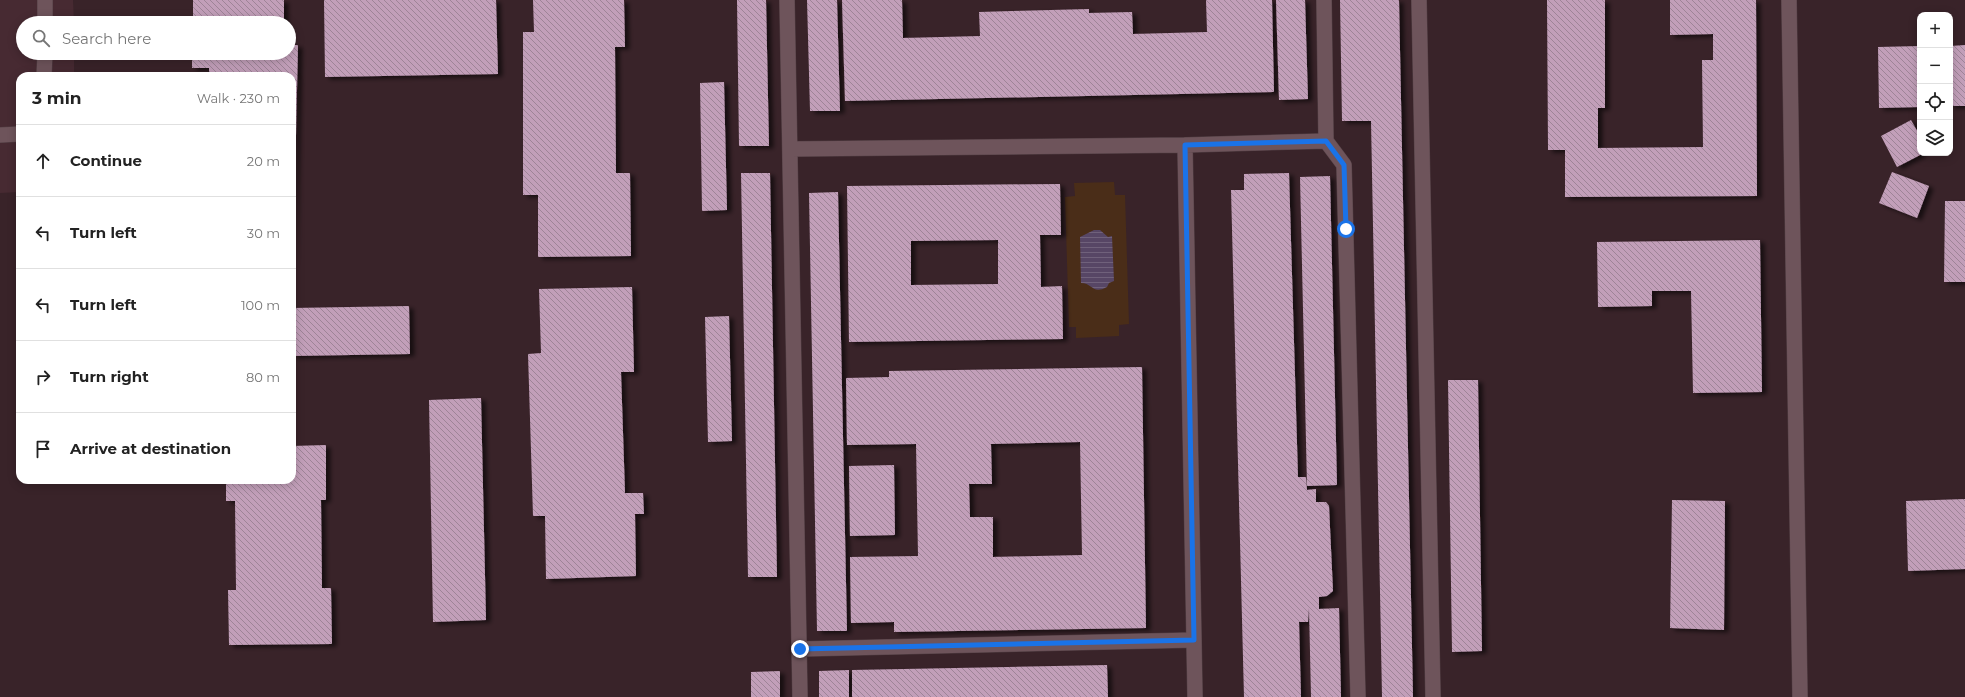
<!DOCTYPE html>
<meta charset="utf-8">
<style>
body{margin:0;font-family:Montserrat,sans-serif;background:#f2f2f2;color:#222}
.controls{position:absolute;right:12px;top:12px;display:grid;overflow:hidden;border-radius:8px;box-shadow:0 2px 10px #0003}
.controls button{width:36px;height:36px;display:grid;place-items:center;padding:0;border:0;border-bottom:1px solid #e0e0e0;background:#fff;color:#222;font:20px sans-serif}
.stop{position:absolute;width:12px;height:12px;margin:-9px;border:3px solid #1a73e8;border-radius:50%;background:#fff}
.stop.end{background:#1a73e8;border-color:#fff;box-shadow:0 1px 4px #0008}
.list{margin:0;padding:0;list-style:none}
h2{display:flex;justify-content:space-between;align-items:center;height:52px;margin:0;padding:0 16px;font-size:17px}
h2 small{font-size:13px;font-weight:400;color:#767676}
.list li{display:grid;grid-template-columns:26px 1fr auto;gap:12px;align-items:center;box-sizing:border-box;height:72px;padding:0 16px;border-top:1px solid #e0e0e0}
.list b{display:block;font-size:15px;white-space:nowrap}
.list em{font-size:13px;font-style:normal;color:#767676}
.icon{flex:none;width:22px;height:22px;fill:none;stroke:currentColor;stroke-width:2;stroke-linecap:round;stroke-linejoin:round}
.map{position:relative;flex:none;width:1965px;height:697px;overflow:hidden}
.search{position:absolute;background:#fff;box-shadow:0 2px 10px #0003;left:16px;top:16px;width:280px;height:44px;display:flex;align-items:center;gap:10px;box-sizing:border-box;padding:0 14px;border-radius:22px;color:#767676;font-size:15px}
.panel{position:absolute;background:#fff;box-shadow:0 2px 10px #0003;left:16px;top:72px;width:280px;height:412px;border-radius:12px}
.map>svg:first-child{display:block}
</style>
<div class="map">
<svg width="1965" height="697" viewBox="0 0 1965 697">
<defs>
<pattern id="water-rules" width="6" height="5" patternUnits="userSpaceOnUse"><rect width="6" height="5" fill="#574665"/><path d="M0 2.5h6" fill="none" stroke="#70617b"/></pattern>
<pattern id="building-back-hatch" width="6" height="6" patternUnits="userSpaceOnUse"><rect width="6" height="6" fill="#c29fb9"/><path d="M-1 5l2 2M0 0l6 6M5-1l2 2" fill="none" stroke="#9e8497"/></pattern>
<filter id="shadow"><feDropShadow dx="4.5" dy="2.5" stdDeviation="2" flood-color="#0009"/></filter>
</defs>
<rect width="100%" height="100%" fill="#392329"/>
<path fill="#472a32" d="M0,0H73L74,23H23V53H74V76H20V192L0,193Z"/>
<path fill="#4a2d18" d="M1114,182L1115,195H1125L1129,324L1119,325V336L1076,338V327H1069L1065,197L1075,196L1074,183Z"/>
<path fill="url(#water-rules)" d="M1094,230H1100L1108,237L1112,236L1114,281L1109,283L1107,287C1092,295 1093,283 1081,283L1080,237Z"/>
<path fill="url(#building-back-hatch)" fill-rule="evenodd" filter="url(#shadow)" d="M193,0H284V23H193Z
M324,0H496L498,74L325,77Z
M533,0H624L625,47H615L616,173H630L631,256L538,257V195H523V32H534Z
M737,0H766L769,146H739Z
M807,0H837L840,111H810Z
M842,0H902L903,38L980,36L979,12L1089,9V13L1132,12L1133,34L1207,32L1206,0H1272L1274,92L845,101Z
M1276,0H1305L1308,99L1279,100Z
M1340,0H1399L1413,697H1382L1371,121H1342Z
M1547,0H1605V108H1598V148L1703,147L1702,60H1713V34L1670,35V0H1756L1757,196L1565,197V150H1548Z
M289,45H298L293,272L292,76H209V68H192V53H289Z
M1965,45V106H1950V46Z
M1920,46V107L1879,108L1878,47Z
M724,82L727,210L702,211L700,83Z
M1911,120L1920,136V153H1924L1897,167L1881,136Z
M1892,172L1929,186L1917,218L1879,203Z
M741,173H770L777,577H748Z
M1289,173L1298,477H1306L1307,490L1316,489V502H1326L1329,506L1333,591L1327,596L1319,597V609L1339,608L1341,697H1311L1309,608L1308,622H1299L1301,697H1244L1231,190H1244V174Z
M1330,176L1337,485L1307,486L1300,177Z
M1060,184L1061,235H1040L1041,287L1062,286L1063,339L849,342L847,186ZM998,240V284L911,285V241Z
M838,192L847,631H817L809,193Z
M1945,201H1965V282H1944Z
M1760,240L1762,392L1693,393L1691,291H1652V306L1598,307L1597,242Z
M632,287L634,372H621L625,493H643L644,514H635L636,576L546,579L545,516H533L528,354L541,353L539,289Z
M409,306L410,354L292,356V308Z
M729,316L732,441L708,442L705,317Z
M1142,367L1146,628L894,632V622L851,623L850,557L918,556L916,444L847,445L846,378L889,377V371ZM1080,442L1082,555L993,557V517H970L969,484H992L991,444Z
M1448,380H1478L1482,651L1452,652Z
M481,398L486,620L433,622L429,400Z
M326,445V500H321L322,588H331L332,644L229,645L228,590H236L235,501H226V480H292V446Z
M894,465L895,535L850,536L849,466Z
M1965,499V569L1908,571L1906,501Z
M1672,500L1725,501L1724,630L1670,628Z
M1107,665L1108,697H852V670Z
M849,670V697H819V671Z
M780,671V697H751V672Z"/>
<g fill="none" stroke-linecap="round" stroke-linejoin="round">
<g stroke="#544146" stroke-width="16">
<path id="service" d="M787,0L800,697
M1324,0L1326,141
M1419,0L1433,697
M1789,0L1800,697
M45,23V0
M44,76L45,53
M0,135L20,134
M1185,145L1195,697
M790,149L1185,145L1326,141L1344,165L1358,697
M800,649L1194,640"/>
</g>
<use href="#service" stroke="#6e545b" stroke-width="15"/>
</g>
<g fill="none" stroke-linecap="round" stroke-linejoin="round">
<path stroke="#1a73e8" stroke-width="5" d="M800,649L1194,640L1185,145L1326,141L1344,165L1346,229"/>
</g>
</svg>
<div class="controls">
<button>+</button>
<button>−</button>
<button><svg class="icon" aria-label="locate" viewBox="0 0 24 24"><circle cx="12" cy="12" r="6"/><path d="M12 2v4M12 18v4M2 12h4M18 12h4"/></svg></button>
<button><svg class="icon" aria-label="layers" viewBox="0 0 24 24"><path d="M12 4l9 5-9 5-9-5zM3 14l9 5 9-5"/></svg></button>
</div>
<div class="stop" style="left:1346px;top:229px"></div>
<div class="stop end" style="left:800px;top:649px"></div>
<div class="search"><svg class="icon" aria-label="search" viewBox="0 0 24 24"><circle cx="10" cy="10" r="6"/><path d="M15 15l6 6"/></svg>Search here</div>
<section class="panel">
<h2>3 min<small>Walk · 230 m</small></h2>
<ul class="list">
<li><svg class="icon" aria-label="ahead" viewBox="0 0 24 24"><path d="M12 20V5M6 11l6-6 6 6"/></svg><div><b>Continue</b></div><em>20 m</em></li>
<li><svg class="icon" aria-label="left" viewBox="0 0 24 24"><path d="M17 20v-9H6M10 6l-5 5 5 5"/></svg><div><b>Turn left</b></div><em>30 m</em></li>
<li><svg class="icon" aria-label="left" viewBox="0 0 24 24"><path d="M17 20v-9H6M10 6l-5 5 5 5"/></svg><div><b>Turn left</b></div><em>100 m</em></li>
<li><svg class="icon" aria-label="right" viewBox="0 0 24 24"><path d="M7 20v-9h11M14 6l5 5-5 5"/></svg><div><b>Turn right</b></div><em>80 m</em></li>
<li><svg class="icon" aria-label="arrive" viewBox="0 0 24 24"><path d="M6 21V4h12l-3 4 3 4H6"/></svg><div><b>Arrive at destination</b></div></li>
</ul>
</section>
</div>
